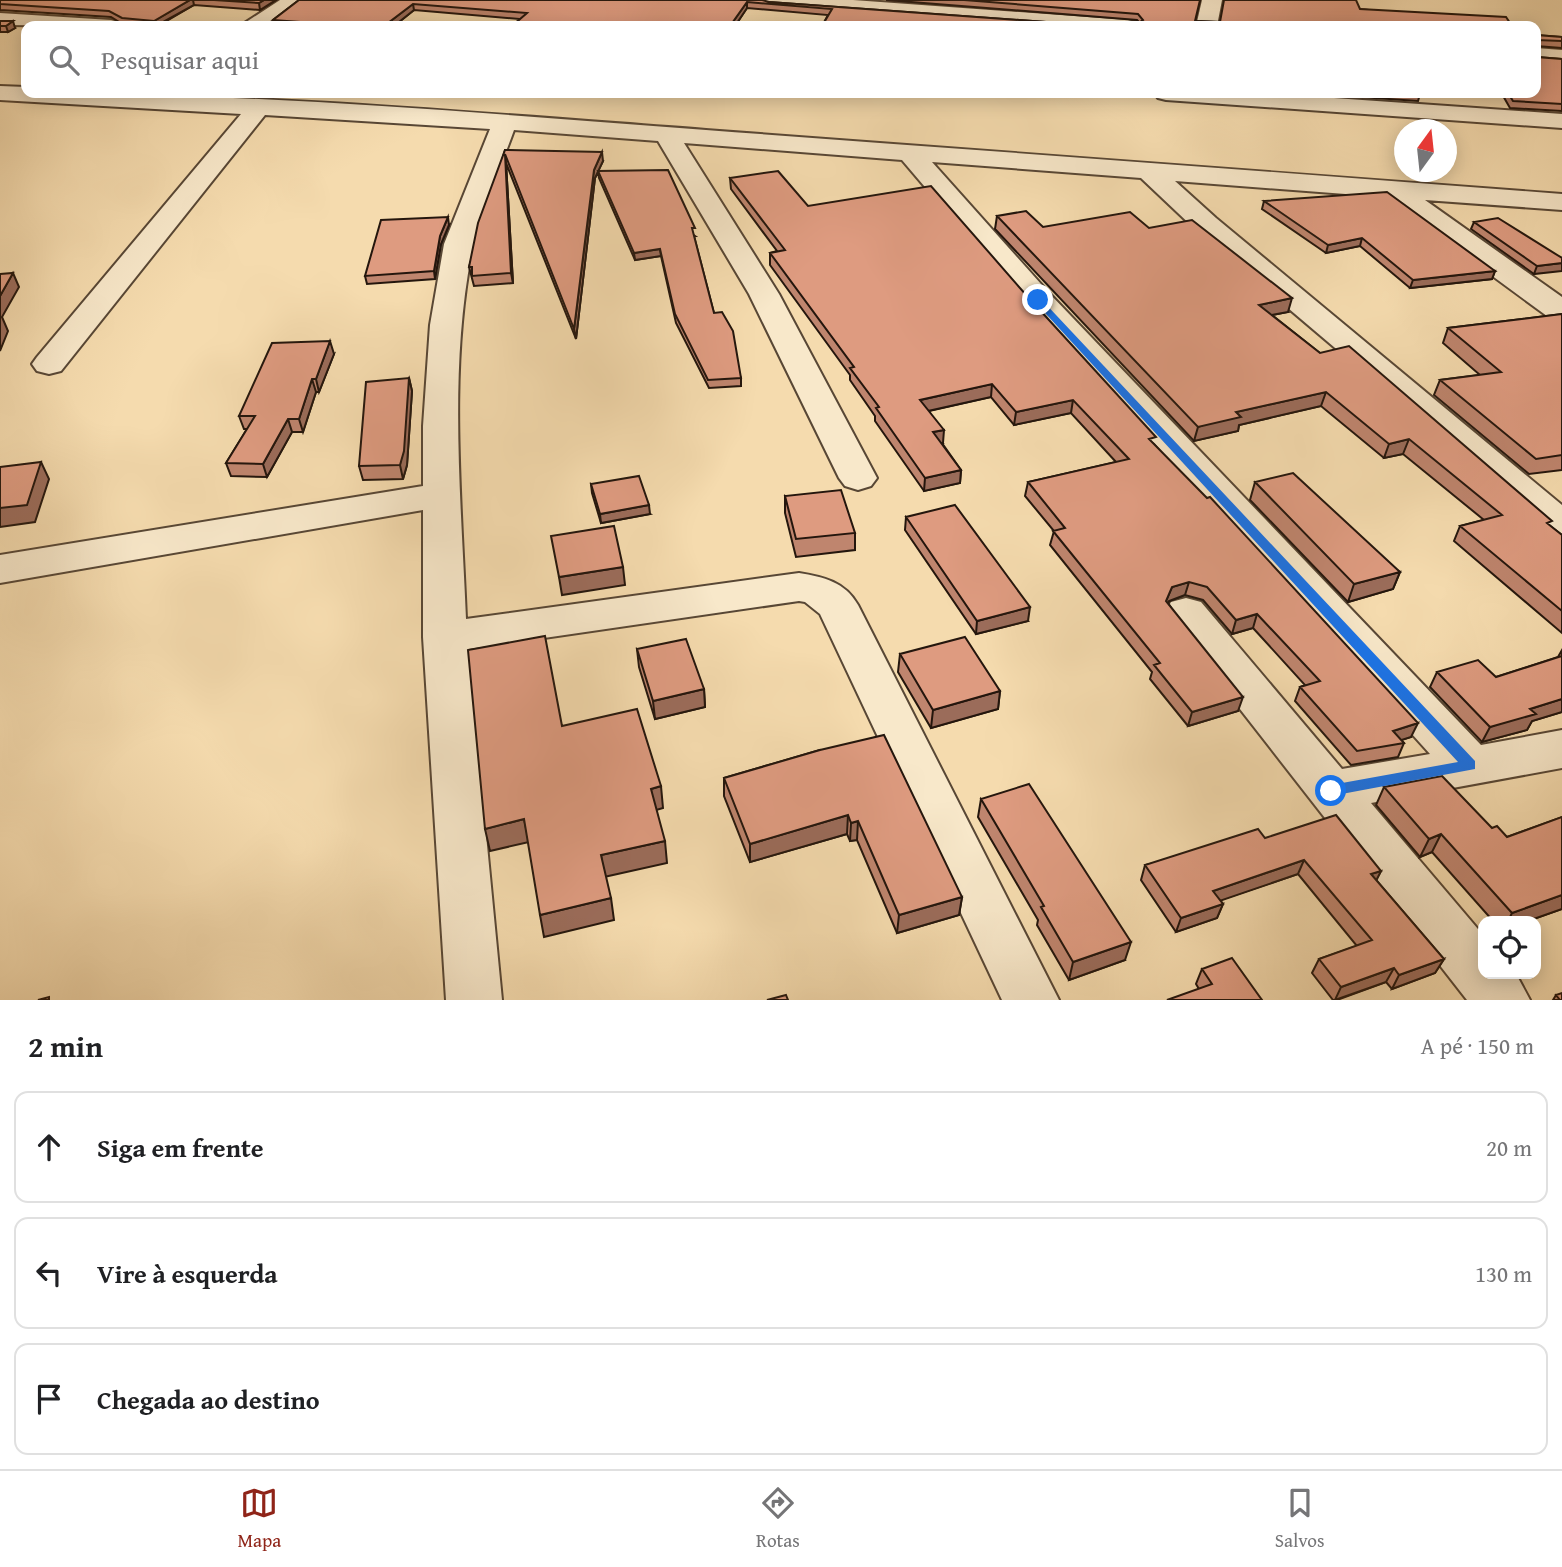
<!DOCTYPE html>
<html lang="pt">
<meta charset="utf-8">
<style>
body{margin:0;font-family:"Gentium Book Plus",serif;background:#f6f6f6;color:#202124}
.controls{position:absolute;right:21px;bottom:21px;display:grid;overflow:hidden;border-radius:14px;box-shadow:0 4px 18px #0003}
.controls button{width:63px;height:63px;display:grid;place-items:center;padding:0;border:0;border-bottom:2px solid #e0e0e0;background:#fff;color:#202124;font:35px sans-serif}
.compass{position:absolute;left:1394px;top:119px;width:63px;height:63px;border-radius:50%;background:#fff;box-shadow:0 4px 18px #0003;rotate:15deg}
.stop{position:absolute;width:21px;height:21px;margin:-16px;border:5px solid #1a73e8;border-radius:50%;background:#fff}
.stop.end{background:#1a73e8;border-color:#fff;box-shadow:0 2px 7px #0008}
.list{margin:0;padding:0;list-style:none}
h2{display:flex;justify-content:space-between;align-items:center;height:91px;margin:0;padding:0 28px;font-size:30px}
h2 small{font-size:23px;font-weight:400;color:#757577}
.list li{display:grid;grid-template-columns:46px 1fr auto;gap:21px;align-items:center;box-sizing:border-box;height:112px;margin:0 14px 14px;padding:0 14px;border:2px solid #e0e0e0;border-radius:14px}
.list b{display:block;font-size:26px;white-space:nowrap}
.list em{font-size:23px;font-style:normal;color:#757577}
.icon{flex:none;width:38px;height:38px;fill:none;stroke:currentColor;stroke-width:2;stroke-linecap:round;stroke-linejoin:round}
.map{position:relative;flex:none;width:1562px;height:1000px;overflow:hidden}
.search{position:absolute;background:#fff;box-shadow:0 4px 18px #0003;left:21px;right:21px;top:21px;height:77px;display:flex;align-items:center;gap:18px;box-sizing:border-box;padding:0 24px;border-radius:14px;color:#757577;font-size:26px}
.sheet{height:469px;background:#fff}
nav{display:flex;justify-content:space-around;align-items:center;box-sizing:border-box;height:98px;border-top:2px solid #e0e0e0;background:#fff;font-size:19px;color:#757577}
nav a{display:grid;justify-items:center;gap:4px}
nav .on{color:#8f2418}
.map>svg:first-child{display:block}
</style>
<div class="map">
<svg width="1562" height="1000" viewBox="0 0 1562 1000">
<rect width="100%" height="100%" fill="#f5dbae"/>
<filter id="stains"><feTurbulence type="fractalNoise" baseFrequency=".00286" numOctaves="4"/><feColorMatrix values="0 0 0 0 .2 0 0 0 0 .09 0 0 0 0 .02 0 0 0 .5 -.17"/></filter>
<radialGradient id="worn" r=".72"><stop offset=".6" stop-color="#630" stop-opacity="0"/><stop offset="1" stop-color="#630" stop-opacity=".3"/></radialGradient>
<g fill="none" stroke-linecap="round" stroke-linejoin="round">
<g stroke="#584735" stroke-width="4">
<path id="minor" d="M280,0H304L265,26H240Z
M759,0H853L1128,20L1135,22L1139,26H1045L769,6L762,4Z
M1202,0H1222L1217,26H1196Z
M0,13L111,20L118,22L122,26L0,25Z
M1536,48L1562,50V64L1536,62Z
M0,86L26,87V93C253,93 479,113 706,130C991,151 1276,172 1562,194V210L1425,200L1562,297V321L1551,319L1385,197L1175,181L1216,218L1562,505V539L1548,535L1341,353L1196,230L1141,178L932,162L1049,293L1481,745L1562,730V768L1371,803L1483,935V974H1516L1530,1000H1467L1165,613L1171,602L1186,598L1201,602L1342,769L1430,754L1027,307L902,160L684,143L779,294L877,478L871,486L858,490L845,486L839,478L749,294L658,141L514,130C501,167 481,208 473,246C448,367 461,496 466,619L799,573C824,577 845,582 858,605L1059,1000H1002L820,614L805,602L799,601L468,649L502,1000H446L423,637V510L0,583V555L423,486V426L430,325L444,244L490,129L265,115L61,371L49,374L37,371L32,364L37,357L241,114L0,100Z
M1154,93H1263L1562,114V128L1166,100L1158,98Z"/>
</g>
<use href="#minor" fill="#f8e8ca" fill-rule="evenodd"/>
</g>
<path fill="#bf856e" stroke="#24160d" stroke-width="2" d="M0,0H276L260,10L194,5L158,26L124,25L111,17L0,10Z
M299,0L769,2L1046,22H1139L1137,20L886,0H1200L1195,21L1220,22L1360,9L1512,26H822L828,15L747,8L735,26H512L520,19L414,10L394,26H274L273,20Z
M0,21L15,28L8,32H0Z
M1536,35L1562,37V48L1537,46V57L1562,59V111L1510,108L1502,94L1484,93H1536Z
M1316,93H1419L1420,94L1418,101L1316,94Z
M505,150L603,161L598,171L695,236H694L714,313L741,378V386L709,388L676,323L661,256L635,260L599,178L598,172L595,178L576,339L506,163L513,283L474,286L469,267Z
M730,178L808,206L1154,444L1411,737L1401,740L1404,743L1398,757L1351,765L1295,701L1300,687L1305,685L1253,628L1232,634L1203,600L1185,595L1169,601L1168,603L1238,711L1188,726L1150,679L1152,672L1050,545L1054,531L1025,496L1028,482L1116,462L1071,413L1014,425L991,397L929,411L943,443H942L961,470L960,483L924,491L875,421V416L850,380V375L770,265V253L777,251L731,189Z
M1264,201L1495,271L1492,279L1410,288L1360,246L1326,253L1262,209Z
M997,216L1043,227L1149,228L1288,312L1272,315L1320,353L1562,535V633L1454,541L1460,526L1484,520L1403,454L1384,458L1321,406L1239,425L1238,431L1194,441L995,229Z
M1474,222L1562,258L1534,274L1471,229Z
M449,225L441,244L435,279L367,284L365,276Z
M1562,314V470L1529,474L1434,395L1440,380L1480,375L1443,343L1448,328Z
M334,354L319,392H316L303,432H292L267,477L231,476L226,463L247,429H244L239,416Z
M409,378L412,391L407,465L403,479L363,480L359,466Z
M1255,482L1400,572L1393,589L1348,602L1250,500Z
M591,484L650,514L601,523L592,493Z
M785,496L855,533V550L796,557L785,513Z
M906,517L1028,621L976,634L905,530Z
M637,649L704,689L705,707L655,719L639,667Z
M1562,650V712L1532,721L1527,730L1482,742L1430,687L1437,672L1496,677L1558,657Z
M900,654L1000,691L998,709L931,728L898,672Z
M820,750L962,897L959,915L897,933L857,840L850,841L847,834L750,862L724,796V778Z
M1384,787L1492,828L1507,837L1562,817V909L1528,921H1493L1432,852L1420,857L1376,805Z
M981,799L1125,960L1069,980L1037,925L1038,920L978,817Z
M1265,838L1381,871L1376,880L1444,959L1435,973L1392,989L1386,982L1337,1000H1333L1312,973L1319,959L1357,946L1298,874L1220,900L1223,904L1217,918L1176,932L1141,880L1145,865Z
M1202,969L1262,1000L1199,989L1196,984Z
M1556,995L1562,1000H1553Z"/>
<path fill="#9b6c5a" stroke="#24160d" stroke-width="2" d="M190,0H193L194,5L156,26L154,21Z
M264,0H276L260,10L259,3Z
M747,2V8L735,26H730Z
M413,4L414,10L394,26H384Z
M13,21L15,28L8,32L6,26Z
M602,152L603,161L595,178L576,339L574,329L594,170Z
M505,154L506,163L513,283L511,273Z
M448,217L449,225L441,244L435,279L434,271L440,236Z
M1362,238L1360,246L1326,253L1328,245Z
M660,249L661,256L635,260L634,253Z
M1562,263V271L1534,274L1537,266Z
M1495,271L1492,279L1410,288L1413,280Z
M13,273L19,287L2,317L8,331L0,351V296Z
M1292,298L1288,312L1256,318L1259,305Z
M330,341L334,354L319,392L316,379Z
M409,378L412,391L407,465L403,479L400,465Z
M312,379L316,392L303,432L299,419Z
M992,384L991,397L919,413L920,400Z
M1326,392L1321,406L1239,425L1238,431L1194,441L1198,427L1236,412Z
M1073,400L1071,413L1014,425L1016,412Z
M288,419L292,432L267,477L263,464Z
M944,430L943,443L932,445L933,432Z
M1409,439L1403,454L1384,458L1389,444Z
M41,462L49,479L35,522L0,527V508Z
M961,470L960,483L924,491L925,478Z
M649,505L650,514L601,523L600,514Z
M623,567L625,585L562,595L559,577Z
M1400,572L1393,589L1348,602L1354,584Z
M1189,582L1185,595L1169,601L1163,615L1166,601L1172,587Z
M1030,607L1028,621L976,634L977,621Z
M1257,614L1253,628L1232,634L1236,620Z
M704,689L705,707L655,719L653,701Z
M1000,691L998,709L931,728L933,710Z
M1243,697L1238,711L1188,726L1192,712Z
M1562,699V712L1532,721L1527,730L1482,742L1490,727L1530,709Z
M1418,723L1411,737L1386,745L1393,731Z
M661,786L663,808L653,811L651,789Z
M848,815L847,834L750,862V844Z
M524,819L529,842L490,851L485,829Z
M858,821L857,840L850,841L851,823Z
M1441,834L1432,852L1420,857L1429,839Z
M665,841L667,863L604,877L601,855Z
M1304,860L1298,874L1208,905L1213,891Z
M1381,871L1374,885L1371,874Z
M1562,895V909L1528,921H1508L1512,913Z
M962,897L959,915L897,933L899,915Z
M611,898L614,920L544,937L540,915Z
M1223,904L1217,918L1176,932L1181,918Z
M1131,942L1125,960L1069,980L1073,962Z
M1444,959L1435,973L1392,989L1399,975Z
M1394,968L1386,982L1335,1000L1341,987Z"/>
<path fill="#de9b80" stroke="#24160d" stroke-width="2" d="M0,0H190L154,21L122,18L109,11L0,4Z
M214,0H264L259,3Z
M299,0H762L769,2L1046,22H1140L1143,20L1138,14L964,0H1200L1195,21L1220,22L1224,0H1356L1360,9L1506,17L1512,26H822L832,9L747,2L730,26H512L527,13L413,4L384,26H355L273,20Z
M0,21H13L6,26H0Z
M1536,35L1562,37V41L1537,40V57L1562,59V104L1513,101L1508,93H1536Z
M1398,93H1419L1420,94Z
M505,150L602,152L594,170L574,329L505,154L511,273L472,276V267H469L478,223Z
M668,170L695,228H692L714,313L722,312L733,331L741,378L708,380L675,314L660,249L634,253L598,171Z
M778,171L808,206L931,186L1027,296L1156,437L1149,439L1207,498L1210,497L1418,723L1393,731L1404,743L1357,751L1300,687L1320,681L1257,614L1236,620L1207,587L1189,582L1172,587L1166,601L1243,697L1192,712L1154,665L1160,663L1053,531L1065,528L1028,482L1129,459L1073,400L1016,412L992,384L920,400L944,430L933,432L961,470L925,478L876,408L879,407L850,368L854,367L770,253L785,250L730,178Z
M1387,192L1495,271L1413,280L1362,238L1328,245L1264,201Z
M1026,211L1043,227L1130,212L1149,228L1192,220L1292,298L1259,305L1320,353L1349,346L1552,521L1547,523L1562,535V611L1460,526L1502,515L1409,439L1389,444L1326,392L1236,412L1241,417L1198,427L997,216Z
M448,217L440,236L434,271L365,276L381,220Z
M1498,218L1562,258V263L1537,266L1474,222Z
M13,273L0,296V274Z
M1562,314V455L1536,459L1440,380L1501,372L1448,328Z
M330,341L316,379H312L299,419H288L263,464L226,463L255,416H239L272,343Z
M409,378L404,451L400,465L359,466L366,382Z
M41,462L27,505L0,508V467Z
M1293,473L1400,572L1354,584L1255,482Z
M639,476L649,505L600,514L591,484Z
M841,490L855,533L796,539L785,496Z
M955,505L1030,607L977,621L906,517Z
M614,526L623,567L559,577L551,536Z
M545,636L562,726L637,709L661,786L651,789L665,841L601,855L611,898L540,915L524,819L485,829L468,650Z
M965,637L1000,691L933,710L900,654Z
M686,639L704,689L653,701L637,649Z
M1562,656V699L1530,709L1536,714L1490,727L1437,672L1478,660L1496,677Z
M884,735L962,897L899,915L858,821L851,823L848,815L750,844L724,778L820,750Z
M1442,776L1492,828L1497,826L1507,837L1562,817V895L1512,913L1441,834L1429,839L1384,787Z
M1029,784L1131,942L1073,962L1041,907L1044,906L981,799Z
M1336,815L1381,871L1371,874L1444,959L1399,975L1394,968L1341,987L1319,959L1372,940L1304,860L1213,891L1223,904L1181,918L1145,865L1258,829L1265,838Z
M1232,958L1262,1000H1167L1212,984L1202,969Z
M1562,993V1000H1560L1556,995Z
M786,995L788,1000H767Z
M49,997V1000H38Z"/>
<path fill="#1a73e8" d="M1035,299H1041L1475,761V769L1331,796L1325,795L1323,791L1325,787L1331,785L1458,762L1035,302Z"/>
<rect width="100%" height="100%" filter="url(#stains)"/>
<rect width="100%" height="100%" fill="url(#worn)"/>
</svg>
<div class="controls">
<button><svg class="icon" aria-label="locate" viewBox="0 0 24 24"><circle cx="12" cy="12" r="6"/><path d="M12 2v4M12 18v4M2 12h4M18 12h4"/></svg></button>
</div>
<svg class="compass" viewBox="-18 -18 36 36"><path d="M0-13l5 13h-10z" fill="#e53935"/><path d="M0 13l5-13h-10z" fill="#757577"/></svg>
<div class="stop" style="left:1331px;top:791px"></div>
<div class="stop end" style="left:1038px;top:300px"></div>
<div class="search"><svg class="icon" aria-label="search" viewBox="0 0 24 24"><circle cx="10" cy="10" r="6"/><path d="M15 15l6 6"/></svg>Pesquisar aqui</div>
</div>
<section class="sheet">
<h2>2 min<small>A pé · 150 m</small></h2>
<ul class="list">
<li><svg class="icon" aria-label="ahead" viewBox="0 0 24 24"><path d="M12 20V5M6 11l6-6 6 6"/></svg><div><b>Siga em frente</b></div><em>20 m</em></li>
<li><svg class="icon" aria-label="left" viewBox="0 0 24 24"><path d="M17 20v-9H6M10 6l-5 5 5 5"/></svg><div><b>Vire à esquerda</b></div><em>130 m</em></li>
<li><svg class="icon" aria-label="arrive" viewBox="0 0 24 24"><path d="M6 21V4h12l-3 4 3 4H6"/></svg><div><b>Chegada ao destino</b></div></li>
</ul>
</section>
<nav>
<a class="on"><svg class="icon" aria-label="map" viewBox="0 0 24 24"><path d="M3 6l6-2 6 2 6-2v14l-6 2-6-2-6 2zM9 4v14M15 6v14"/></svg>Mapa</a>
<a><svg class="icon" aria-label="directions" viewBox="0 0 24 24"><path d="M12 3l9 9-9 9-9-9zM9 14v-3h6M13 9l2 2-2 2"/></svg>Rotas</a>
<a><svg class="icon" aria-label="saved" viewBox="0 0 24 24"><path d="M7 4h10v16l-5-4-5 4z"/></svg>Salvos</a>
</nav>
